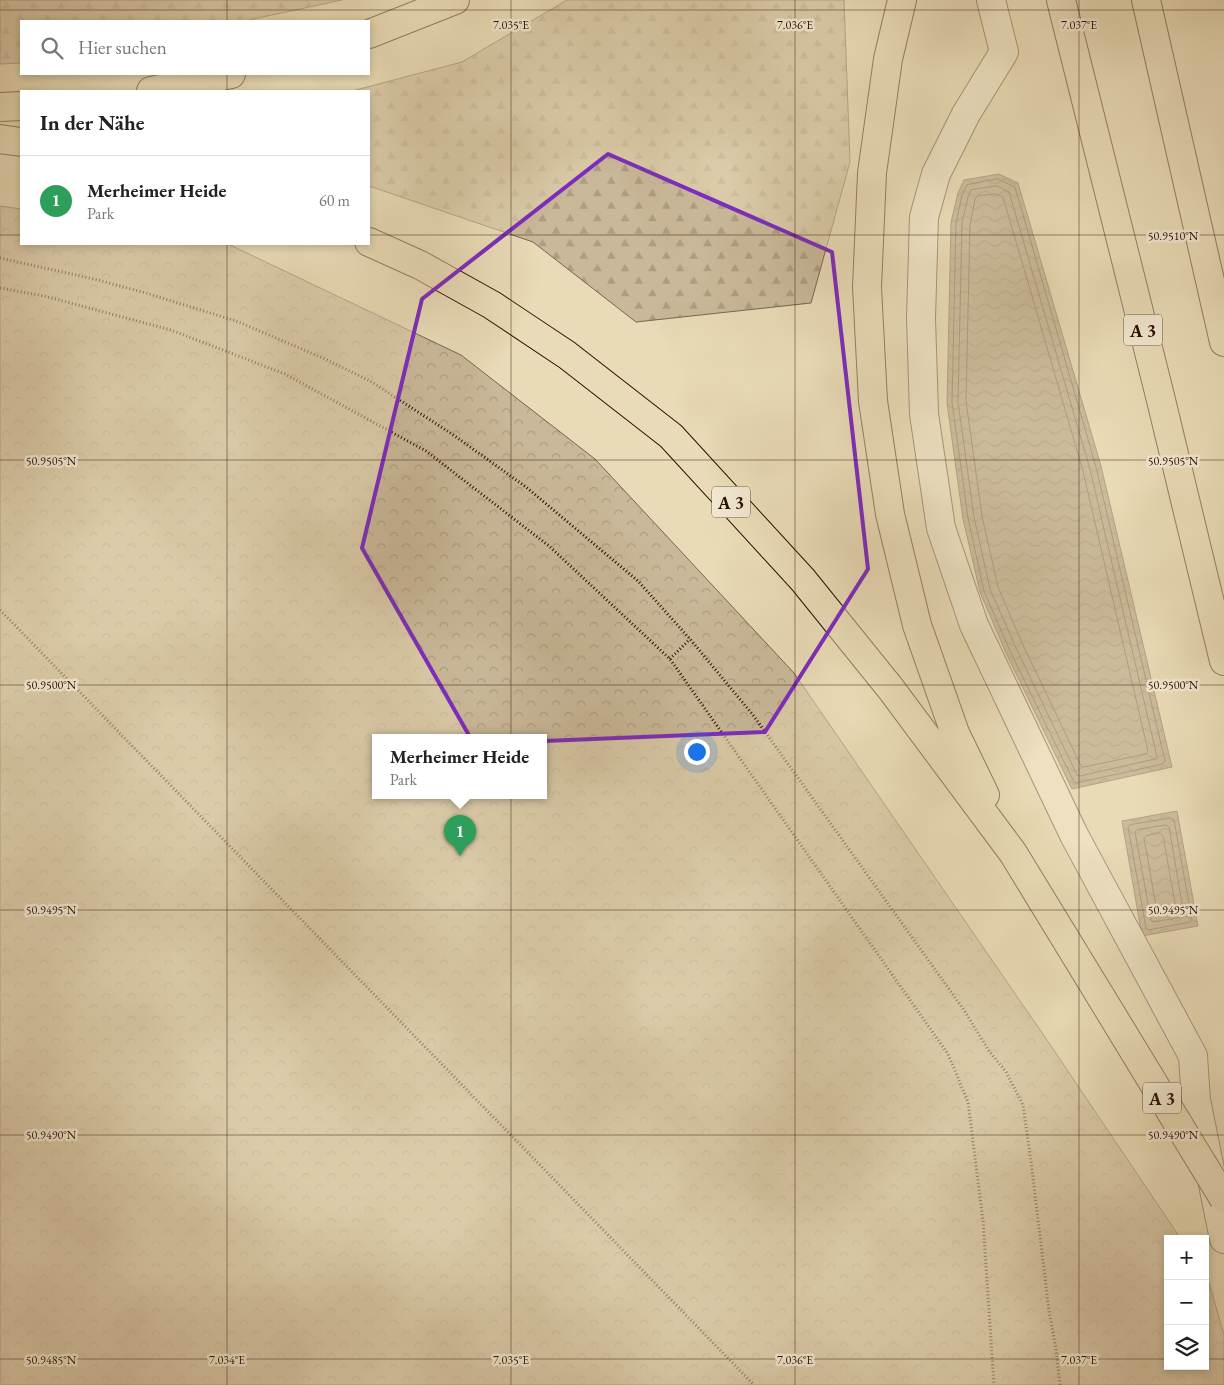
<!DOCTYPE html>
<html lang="de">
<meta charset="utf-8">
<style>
body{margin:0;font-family:"EB Garamond",serif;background:#f6f6f6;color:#222}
.controls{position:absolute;right:15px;bottom:15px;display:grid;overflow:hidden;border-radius:0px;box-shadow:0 2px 8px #0003}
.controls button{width:45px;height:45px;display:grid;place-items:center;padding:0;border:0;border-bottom:1px solid #e0e0e0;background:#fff;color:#222;font:25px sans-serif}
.you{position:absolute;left:696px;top:751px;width:18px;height:18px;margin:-12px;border:4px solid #fff;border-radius:50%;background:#1a73e8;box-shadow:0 0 0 8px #1a73e833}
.badge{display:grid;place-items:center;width:32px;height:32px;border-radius:50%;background:#8f2418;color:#fff;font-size:16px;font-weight:700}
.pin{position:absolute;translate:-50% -41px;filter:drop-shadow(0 1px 2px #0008)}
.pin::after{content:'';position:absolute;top:26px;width:18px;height:15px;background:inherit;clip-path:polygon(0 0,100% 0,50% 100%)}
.popup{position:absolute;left:372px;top:734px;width:175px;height:65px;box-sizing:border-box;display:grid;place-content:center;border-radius:0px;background:#fff;filter:drop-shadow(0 1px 4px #0005);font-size:16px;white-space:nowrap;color:#767676}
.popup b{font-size:19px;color:#222}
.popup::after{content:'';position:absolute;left:50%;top:100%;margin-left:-10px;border:10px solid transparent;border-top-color:#fff}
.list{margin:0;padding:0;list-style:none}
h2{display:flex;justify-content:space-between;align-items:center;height:65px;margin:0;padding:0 20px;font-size:21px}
h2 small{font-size:16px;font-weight:400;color:#767676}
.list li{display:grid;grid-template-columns:32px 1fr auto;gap:15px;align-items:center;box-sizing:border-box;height:90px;padding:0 20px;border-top:1px solid #e0e0e0}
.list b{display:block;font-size:19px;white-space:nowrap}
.list p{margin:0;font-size:16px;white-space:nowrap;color:#767676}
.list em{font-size:16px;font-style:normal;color:#767676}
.icon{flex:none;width:28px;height:28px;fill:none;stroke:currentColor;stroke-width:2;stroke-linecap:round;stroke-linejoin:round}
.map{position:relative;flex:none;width:1224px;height:1385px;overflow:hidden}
.search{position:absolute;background:#fff;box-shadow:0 2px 8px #0003;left:20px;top:20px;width:350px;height:55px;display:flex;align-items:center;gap:12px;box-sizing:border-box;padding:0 18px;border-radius:0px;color:#767676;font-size:19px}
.panel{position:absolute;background:#fff;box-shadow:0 2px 8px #0003;left:20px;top:90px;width:350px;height:155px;border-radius:0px}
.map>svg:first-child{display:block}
</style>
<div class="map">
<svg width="1224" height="1385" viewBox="0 0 1224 1385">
<defs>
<pattern id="forest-firs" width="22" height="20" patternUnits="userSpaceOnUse" patternTransform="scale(1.25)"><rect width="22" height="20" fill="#c9b899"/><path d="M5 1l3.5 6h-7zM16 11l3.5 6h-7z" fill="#ad9d82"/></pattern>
<pattern id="park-crowns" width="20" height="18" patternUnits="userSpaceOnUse" patternTransform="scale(1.25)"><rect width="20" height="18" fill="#c9b899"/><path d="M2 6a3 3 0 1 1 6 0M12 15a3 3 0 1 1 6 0" fill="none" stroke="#ad9d82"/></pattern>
<pattern id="water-waves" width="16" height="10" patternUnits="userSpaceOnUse" patternTransform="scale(1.25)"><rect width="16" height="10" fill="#a8967a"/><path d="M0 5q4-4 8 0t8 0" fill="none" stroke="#897962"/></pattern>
</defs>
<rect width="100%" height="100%" fill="#e9dbb7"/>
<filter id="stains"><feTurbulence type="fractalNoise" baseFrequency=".004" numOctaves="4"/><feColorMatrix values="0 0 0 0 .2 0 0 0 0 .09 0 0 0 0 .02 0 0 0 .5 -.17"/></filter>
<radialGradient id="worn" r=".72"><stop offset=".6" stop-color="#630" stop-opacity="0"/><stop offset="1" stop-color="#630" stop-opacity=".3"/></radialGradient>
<path fill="url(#forest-firs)" stroke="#7a644f" d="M0,0H342L244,21H21V63L0,64Z
M567,0H844L850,162L811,303L636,322L533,242L369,186V91H352L462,62Z"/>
<path fill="url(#park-crowns)" stroke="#7a644f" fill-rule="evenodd" d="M0,206L21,209V244H228L461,355L595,459L794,673L1047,1040L1181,1239H1168V1366H1205V1275L1208,1279L1224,1335V1385H0ZM376,737H544V795H376Z"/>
<path fill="url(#water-waves)" stroke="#76604b" d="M999,174L1018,183L1101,466L1172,767L1072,789L1006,653L980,592L963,519L947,403L951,222L958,193L964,180Z
M1177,811L1198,926L1142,936L1122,821Z"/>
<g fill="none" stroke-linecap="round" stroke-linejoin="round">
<path stroke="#6a5240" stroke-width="1" d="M998,179L1015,187L1096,467L1165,761L1163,764L1076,783L1074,782L1010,651L984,591L968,518L952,402L956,223L962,195L967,185Z
M997,186L1009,192L1090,469L1157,757L1155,759L1080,776L1077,775L1016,648L990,589L974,517L958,402L962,223L968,197L971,190Z
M996,194L1003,197L1083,471L1148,751L1146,754L1084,767L1081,766L1023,645L998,587L982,516L966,401L970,225L975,199L978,196Z
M1171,818L1174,820L1192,920L1190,922L1148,930L1146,928L1128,827L1130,825Z
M1166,825L1169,827L1184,915L1183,917L1153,922L1151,920L1135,832L1137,830Z
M1160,833L1163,836L1176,909L1174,911L1159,914L1157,912L1144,838L1146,836Z"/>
<g stroke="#5a4232" stroke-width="30">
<path id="minor" d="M991,0L1004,52L966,114L936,174L924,217L921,318L924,414L941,528L974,625L1074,835L1193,1056L1196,1100L1224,1239"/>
</g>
<g stroke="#2b0f05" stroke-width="30">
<path id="highway" d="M902,0L888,59L872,173L867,287L873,401L890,514L917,625L955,733L985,795
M1061,0L1160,396L1224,661
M1146,0L1224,342
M369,34L455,0
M151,91L231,74
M0,107L21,106
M0,139L21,142
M369,242L420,265L492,305L567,355L671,436L803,580L891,689L1013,853L1101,997"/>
</g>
<path stroke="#2b0f05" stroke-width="3" stroke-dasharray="1 2.5" stroke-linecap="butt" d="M0,258L98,280L146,293L236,321L325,359L370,381L452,434L526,487L638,581L690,639L753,715L964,1010L989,1051L1006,1072L1023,1105L1032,1169L1049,1311L1056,1349L1060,1385
M0,288L44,296L171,330L285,374L426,451L549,546L670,659L948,1054L968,1102L983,1221L994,1385
M0,610L754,1385
M670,659L690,639"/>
<use href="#minor" stroke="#f1e8d0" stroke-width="28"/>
<use href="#highway" stroke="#e9dbb7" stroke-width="28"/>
<g stroke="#2b0f05" stroke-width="30" stroke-linecap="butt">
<path id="highway-bridge" d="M1101,997L1224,1199"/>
</g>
<use href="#highway-bridge" stroke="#e9dbb7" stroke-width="28"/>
</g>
<path d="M0 0H1224V1385H0ZM608,154L832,252L868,569L765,732L474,744L362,548L422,299Z" fill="#e9dbb7" fill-opacity=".55" fill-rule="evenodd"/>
<path fill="none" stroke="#7b2cbf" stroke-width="4" stroke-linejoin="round" d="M608,154L832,252L868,569L765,732L474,744L362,548L422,299Z"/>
<path fill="none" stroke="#2b0f05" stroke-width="1" stroke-opacity="0.45" d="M227,0V21M511,0V1385M795,0V1385M1079,0V1385M0,10H1224M227,74V91M0,235H21M369,235H1224M227,244V1385M0,460H1224M0,685H1224M0,910H1224M0,1135H1224M0,1359H1168M1205,1359H1224"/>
<g text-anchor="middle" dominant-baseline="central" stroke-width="5" stroke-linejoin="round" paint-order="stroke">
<g fill="#f1e8d0" stroke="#665042" stroke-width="1">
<rect x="1124" y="314.5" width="38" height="31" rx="4"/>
<rect x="712" y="486.5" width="38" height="31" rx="4"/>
<rect x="1143" y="1082.5" width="38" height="31" rx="4"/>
</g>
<g font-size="18" font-weight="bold" fill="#2b0f05">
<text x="1143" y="330">A 3</text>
<text x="731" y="502">A 3</text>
<text x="1162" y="1098">A 3</text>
</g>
</g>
<g font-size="12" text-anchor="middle" fill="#2b0f05" stroke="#f1e8d0" stroke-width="5" stroke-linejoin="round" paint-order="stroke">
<text x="511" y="29">7.035°E</text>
<text x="795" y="29">7.036°E</text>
<text x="1079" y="29">7.037°E</text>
<text x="1173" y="240">50.9510°N</text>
<text x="51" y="465">50.9505°N</text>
<text x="1173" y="465">50.9505°N</text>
<text x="51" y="689">50.9500°N</text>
<text x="1173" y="689">50.9500°N</text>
<text x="51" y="914">50.9495°N</text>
<text x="1173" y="914">50.9495°N</text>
<text x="51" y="1139">50.9490°N</text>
<text x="1173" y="1139">50.9490°N</text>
<text x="51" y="1364">50.9485°N</text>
<text x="227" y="1364">7.034°E</text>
<text x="511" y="1364">7.035°E</text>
<text x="795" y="1364">7.036°E</text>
<text x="1079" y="1364">7.037°E</text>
</g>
<rect width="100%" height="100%" filter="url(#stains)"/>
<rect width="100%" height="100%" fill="url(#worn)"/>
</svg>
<div class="controls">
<button>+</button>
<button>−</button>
<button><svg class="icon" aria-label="layers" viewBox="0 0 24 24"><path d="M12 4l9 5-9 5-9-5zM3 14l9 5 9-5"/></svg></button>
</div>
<div class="you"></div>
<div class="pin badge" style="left:460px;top:856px;background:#2e9e5b">1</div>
<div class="popup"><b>Merheimer Heide</b>Park</div>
<div class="search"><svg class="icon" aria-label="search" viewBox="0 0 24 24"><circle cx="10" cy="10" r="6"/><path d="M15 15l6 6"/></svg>Hier suchen</div>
<section class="panel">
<h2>In der Nähe<small></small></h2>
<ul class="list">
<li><span class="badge" style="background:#2e9e5b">1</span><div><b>Merheimer Heide</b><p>Park</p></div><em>60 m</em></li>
</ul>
</section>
</div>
